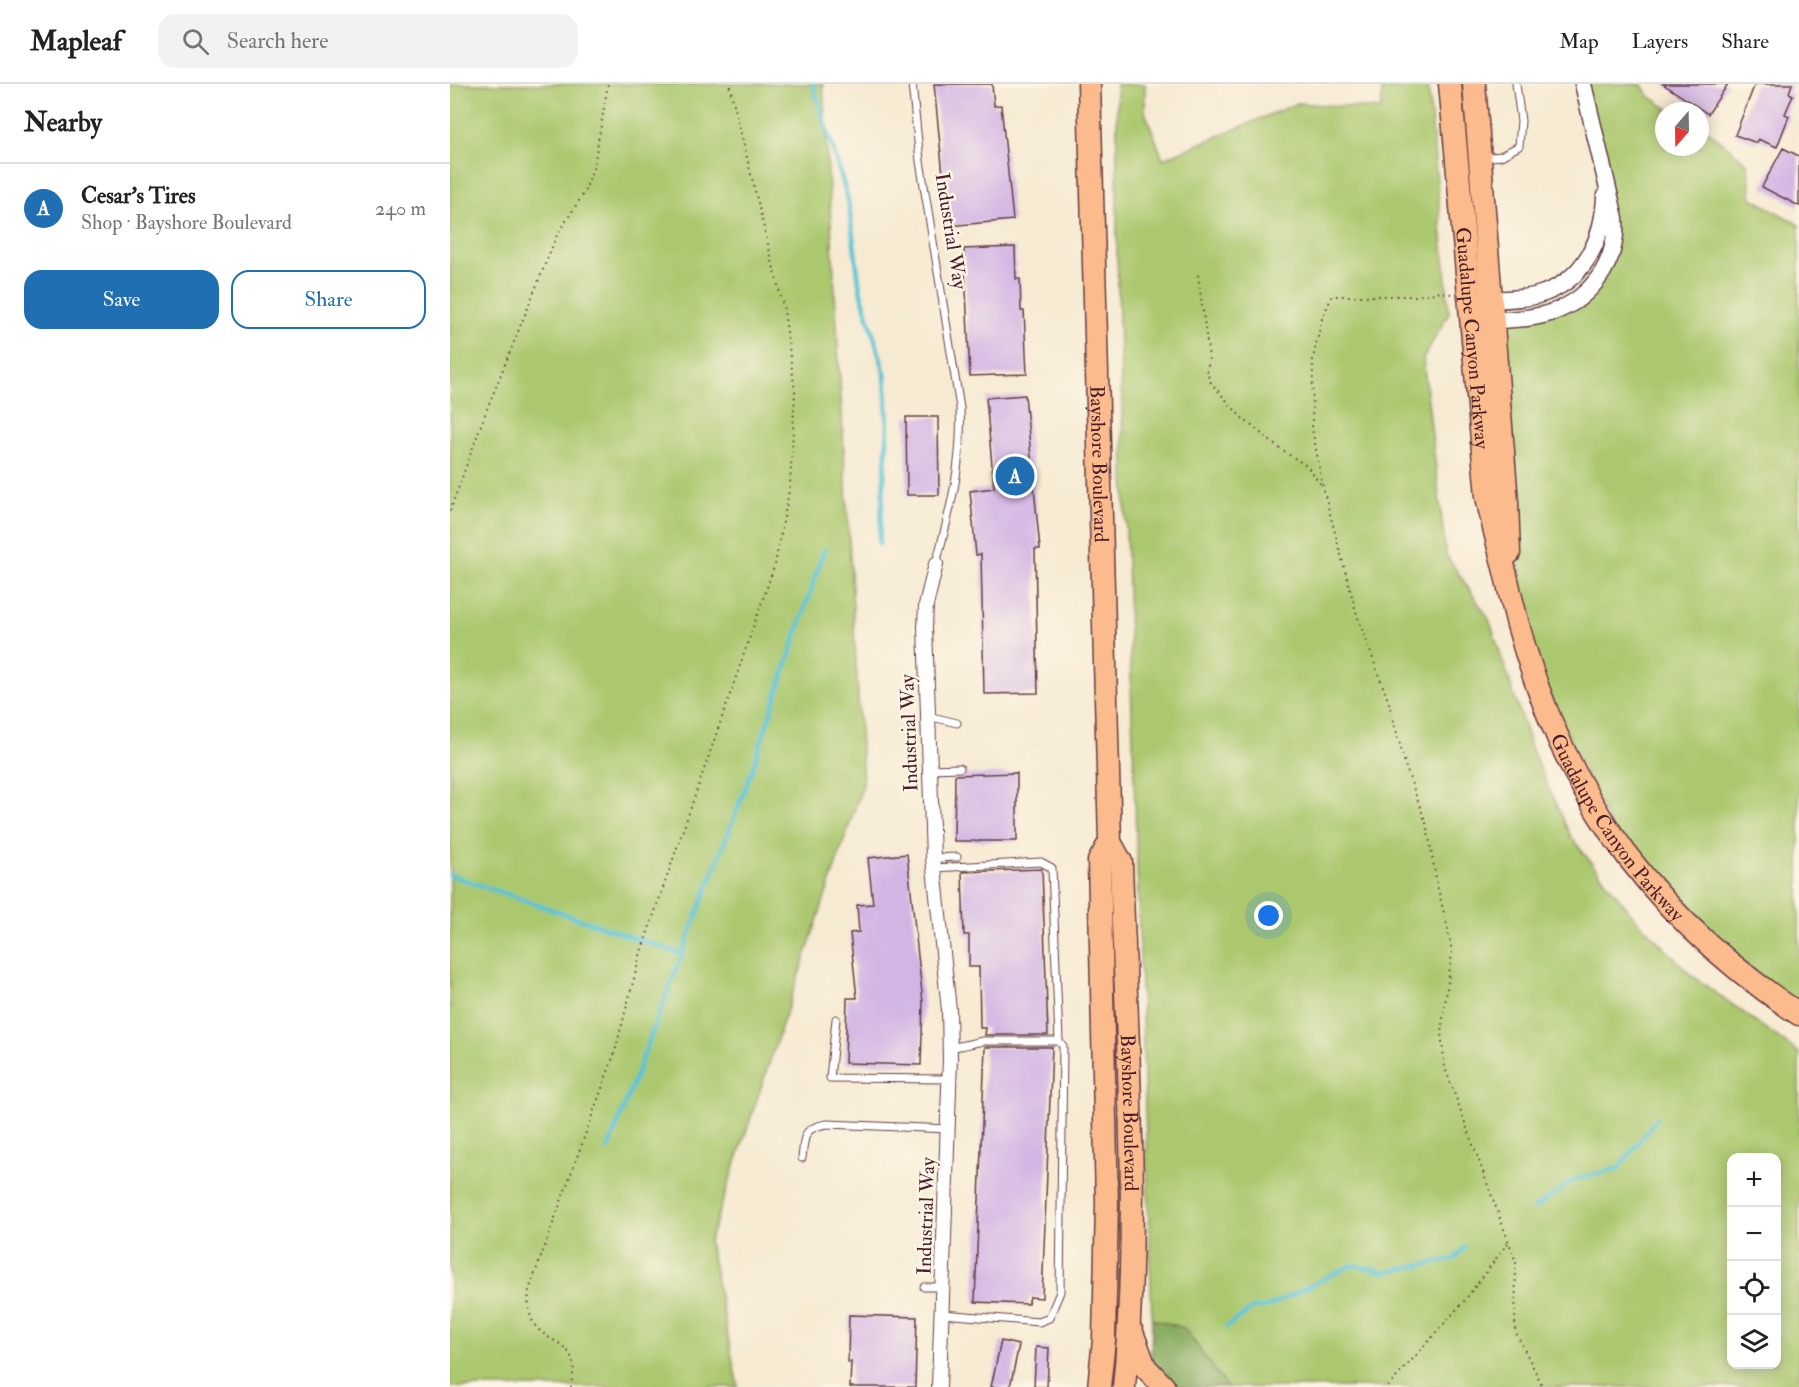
<!DOCTYPE html>
<meta charset="utf-8">
<style>
body{margin:0;font-family:"IM FELL Double Pica",serif;background:#f2f2f2;color:#222}
.controls{position:absolute;right:18px;bottom:18px;display:grid;overflow:hidden;border-radius:12px;box-shadow:0 3px 15px #0003}
.controls button{width:54px;height:54px;display:grid;place-items:center;padding:0;border:0;border-bottom:2px solid #e0e0e0;background:#fff;color:#222;font:30px sans-serif}
.compass{position:absolute;left:1205px;top:18px;width:54px;height:54px;border-radius:50%;background:#fff;box-shadow:0 3px 15px #0003;rotate:200deg}
.you{position:absolute;left:819px;top:832px;width:21px;height:21px;margin:-15px;border:4px solid #fff;border-radius:50%;background:#1a73e8;box-shadow:0 0 0 9px #1a73e833}
.badge{display:grid;place-items:center;width:39px;height:39px;border-radius:50%;background:#1f6fb2;color:#fff;font-size:20px;font-weight:700}
.pin{position:absolute;translate:-50% -50%;border:3px solid #fff;box-shadow:0 2px 6px #0006}
.list{margin:0;padding:0;list-style:none}
h2{display:flex;justify-content:space-between;align-items:center;height:78px;margin:0;padding:0 24px;font-size:26px}
h2 small{font-size:20px;font-weight:400;color:#767676}
.list li{display:grid;grid-template-columns:39px 1fr auto;gap:18px;align-items:center;box-sizing:border-box;height:90px;padding:0 24px;border-top:2px solid #e0e0e0}
.list b{display:block;font-size:22px;white-space:nowrap}
.list p{margin:0;font-size:20px;white-space:nowrap;color:#767676}
.list em{font-size:20px;font-style:normal;color:#767676}
.actions{display:flex;gap:12px;padding:18px 24px}
.actions a{flex:1;padding:14px 0;border:2px solid #1f6fb2;border-radius:18px;text-align:center;font-size:21px;color:#1f6fb2}
.actions .main{background:#1f6fb2;color:#fff}
.icon{flex:none;width:33px;height:33px;fill:none;stroke:currentColor;stroke-width:2;stroke-linecap:round;stroke-linejoin:round}
.map{position:relative;flex:none;width:1349px;height:1303px;overflow:hidden}
header{display:flex;align-items:center;gap:36px;box-sizing:border-box;height:84px;padding:0 30px;background:#fff;border-bottom:2px solid #e0e0e0}
header strong{font-size:28px}
nav{display:flex;gap:33px;margin-inline-start:auto;font-size:21px}
.search{width:420px;height:54px;background:#f2f2f2;display:flex;align-items:center;gap:15px;box-sizing:border-box;padding:0 21px;border-radius:18px;color:#767676;font-size:22px}
main{display:flex}
aside{flex:1;background:#fff}
.map>svg:first-child{display:block}
</style>
<header>
<strong>Mapleaf</strong>
<div class="search"><svg class="icon" aria-label="search" viewBox="0 0 24 24"><circle cx="10" cy="10" r="6"/><path d="M15 15l6 6"/></svg>Search here</div>
<nav><a>Map</a><a>Layers</a><a>Share</a></nav>
</header>
<main>
<aside>
<h2>Nearby<small></small></h2>
<ul class="list">
<li><span class="badge">A</span><div><b>Cesar's Tires</b><p>Shop · Bayshore Boulevard</p></div><em>240 m</em></li>
</ul>
<div class="actions"><a class="main">Save</a><a>Share</a></div>
</aside>
<div class="map">
<svg width="1349" height="1303" viewBox="0 0 1349 1303">
<rect width="100%" height="100%" fill="#fcf5e5"/>
<filter id="ink" filterUnits="userSpaceOnUse"><feTurbulence type="fractalNoise" baseFrequency=".0167" numOctaves="2"/><feDisplacementMap in="SourceGraphic" scale="12" xChannelSelector="R" yChannelSelector="G"/><feConvolveMatrix kernelMatrix="1 2 1 2 8 2 1 2 1" color-interpolation-filters="sRGB"/></filter>
<filter id="wash" filterUnits="userSpaceOnUse"><feTurbulence type="fractalNoise" baseFrequency=".008" numOctaves="4" result="noise"/><feDisplacementMap in="SourceGraphic" scale="24" xChannelSelector="R" yChannelSelector="G"/><feGaussianBlur stdDeviation="1.35" result="paint"/><feColorMatrix in="noise" values="0 0 0 0 0 0 0 0 0 0 0 0 0 0 0 0 0 1.4 0 .05"/><feComposite in="paint" operator="in"/></filter>
<g filter="url(#wash)">
<rect width="100%" height="100%" fill="#f6ead2"/>
<path fill="#abc86e" stroke="#7a744c" stroke-width="1.5" fill-rule="evenodd" d="M0,0H373L413,700L259,1158L288,1303H0Z
M667,0H695V28L713,75L848,19L931,25L932,5H951V0H978L999,229L973,275L996,471L1039,535L1084,672L1121,753L1184,833L1240,890L1349,969V1303H777L734,1244L702,1235L667,173ZM1282,1074H1326V1280H1282Z
M1133,0H1191L1199,12L1221,27H1214V63H1250L1252,42L1297,79L1302,114L1349,141V930L1170,764L1066,537L1042,236L1114,223L1164,163Z"/>
<path fill="#88ac61" stroke="#696646" stroke-width="1.5" d="M702,1235L734,1244L777,1303H722L701,1274Z"/>
<g fill="none" stroke-linecap="round" stroke-linejoin="round">
<path stroke="#59c3d5" stroke-width="4.5" d="M363,0L398,115L410,205L435,290L438,344L429,460
M0,791L232,870L158,1065
M232,870L302,686L374,466
M1084,1124L1126,1095L1169,1084L1207,1034
M776,1243L803,1224H815L902,1181L935,1188L1004,1175L1015,1163"/>
</g>
<g id="blocks">
<path fill="#d2b5e4" d="M484,0H542L544,22L551,21L563,136L498,142Z
M1213,0H1278L1258,30Z
M1305,0H1342L1339,9L1343,11L1335,30L1339,32L1327,63L1308,55L1307,59L1285,51Z
M1333,64L1349,72V122L1312,103Z
M565,163L566,195H570L571,227H574L577,290L520,292L514,165Z
M575,311L590,465H585L588,609L534,610L531,470L526,471L520,407L544,404L536,314Z
M456,333H488L489,411H457Z
M567,689V757H504L505,691Z
M457,770L473,918L471,981L395,979L397,914H407L400,849L409,848L407,821L423,820L418,774Z
M592,785L598,951H535L536,944H530L529,883H519V851H514L512,788Z
M535,963H602L592,1214L580,1213L578,1220L525,1218Z
M399,1231L467,1233L465,1303H400L401,1278H398Z
M551,1257L569,1261L560,1303H541Z
M586,1263L599,1264L597,1303H584Z"/>
</g>
</g>
<g filter="url(#ink)">
<use href="#blocks" fill-opacity="0" stroke="#643d44" stroke-width="1.5"/>
<g fill="none" stroke-linecap="round" stroke-linejoin="round">
<g stroke="#643d44" stroke-width="9">
<path id="service" d="M462,0L470,77L510,324C513,379 500,427 486,480
M1032,74L1051,72L1069,62L1071,37L1066,0
M478,632L507,639
M480,685L510,684
M483,774L507,773
M484,784L591,778L602,784L609,957
M386,935L380,994L500,995
M352,1074C355,1052 352,1044 377,1040L499,1045
M474,1203H493
M492,1230L589,1238L599,1234L610,1208L613,962L609,957H533L500,964"/>
</g>
<g stroke="#643d44" stroke-width="16">
<path id="minor" d="M486,480L476,521L475,543L483,774L499,926L500,974L489,1303"/>
</g>
<g stroke="#643d44" stroke-width="19">
<path id="tertiary" d="M1032,216C1050,215 1071,216 1088,211C1134,198 1153,156 1155,113
M1032,237C1053,236 1073,236 1093,231C1138,220 1169,180 1165,134L1133,0"/>
</g>
<g stroke="#643d44" stroke-width="25">
<g id="primary">
<path id="s1" d="M639,0L660,758L671,778C676,952 691,1129 674,1303"/>
<path id="s2" d="M1000,0L1037,412C1043,445 1053,476 1060,509C1103,693 1190,825 1349,930"/>
<path d="M1024,0L1057,418L1059,469"/>
<path d="M682,1248L695,1283L714,1303"/>
<path d="M649,1303L654,1256L657,1120L649,777L660,758"/>
</g>
</g>
<path stroke="#643d44" stroke-width="2" stroke-dasharray="1.5 4.5" stroke-linecap="butt" d="M748,191L759,273L757,289L761,299L791,333L830,365L857,382L872,402
M1001,210L991,208L966,212H882L872,235L863,274L862,344L873,404L907,531L939,619L956,684L977,742L987,801L998,845L1002,869L991,949L995,984L1066,1178L1065,1247L1093,1303
M0,427L35,330L107,151L134,109L144,82L158,0
M121,1303C121,1296 125,1286 123,1279C117,1247 73,1263 79,1206L164,971L191,868L325,480L340,402L345,308L334,226L279,0
M938,1303L1015,1216L1060,1156"/>
<use href="#service" stroke="#fff" stroke-width="7"/>
<use href="#minor" stroke="#fff" stroke-width="14"/>
<use href="#tertiary" stroke="#fff" stroke-width="16"/>
<use href="#primary" stroke="#fbbb8c" stroke-width="22"/>
</g>
</g>
<g text-anchor="middle" dominant-baseline="central" stroke-width="5" stroke-linejoin="round" paint-order="stroke">
<g font-size="20" fill="#4a1f2b" stroke="#fcf5e5">
<text transform="translate(501 147) rotate(81)">Industrial Way</text>
<text stroke="none"><textPath href="#s2" startOffset="255">Guadalupe Canyon Parkway</textPath></text>
<text stroke="none"><textPath href="#s1" startOffset="380">Bayshore Boulevard</textPath></text>
<text transform="translate(459 649) rotate(-92)">Industrial Way</text>
<text stroke="none"><textPath href="#s2" startOffset="774">Guadalupe Canyon Parkway</textPath></text>
<text stroke="none"><textPath href="#s1" startOffset="1032">Bayshore Boulevard</textPath></text>
<text transform="translate(476 1132) rotate(-88)">Industrial Way</text>
</g>
</g>
</svg>
<div class="controls">
<button>+</button>
<button>−</button>
<button><svg class="icon" aria-label="locate" viewBox="0 0 24 24"><circle cx="12" cy="12" r="6"/><path d="M12 2v4M12 18v4M2 12h4M18 12h4"/></svg></button>
<button><svg class="icon" aria-label="layers" viewBox="0 0 24 24"><path d="M12 4l9 5-9 5-9-5zM3 14l9 5 9-5"/></svg></button>
</div>
<svg class="compass" viewBox="-18 -18 36 36"><path d="M0-13l5 13h-10z" fill="#e53935"/><path d="M0 13l5-13h-10z" fill="#767676"/></svg>
<div class="you"></div>
<div class="pin badge" style="left:565px;top:392px">A</div>
</div>
</main>
